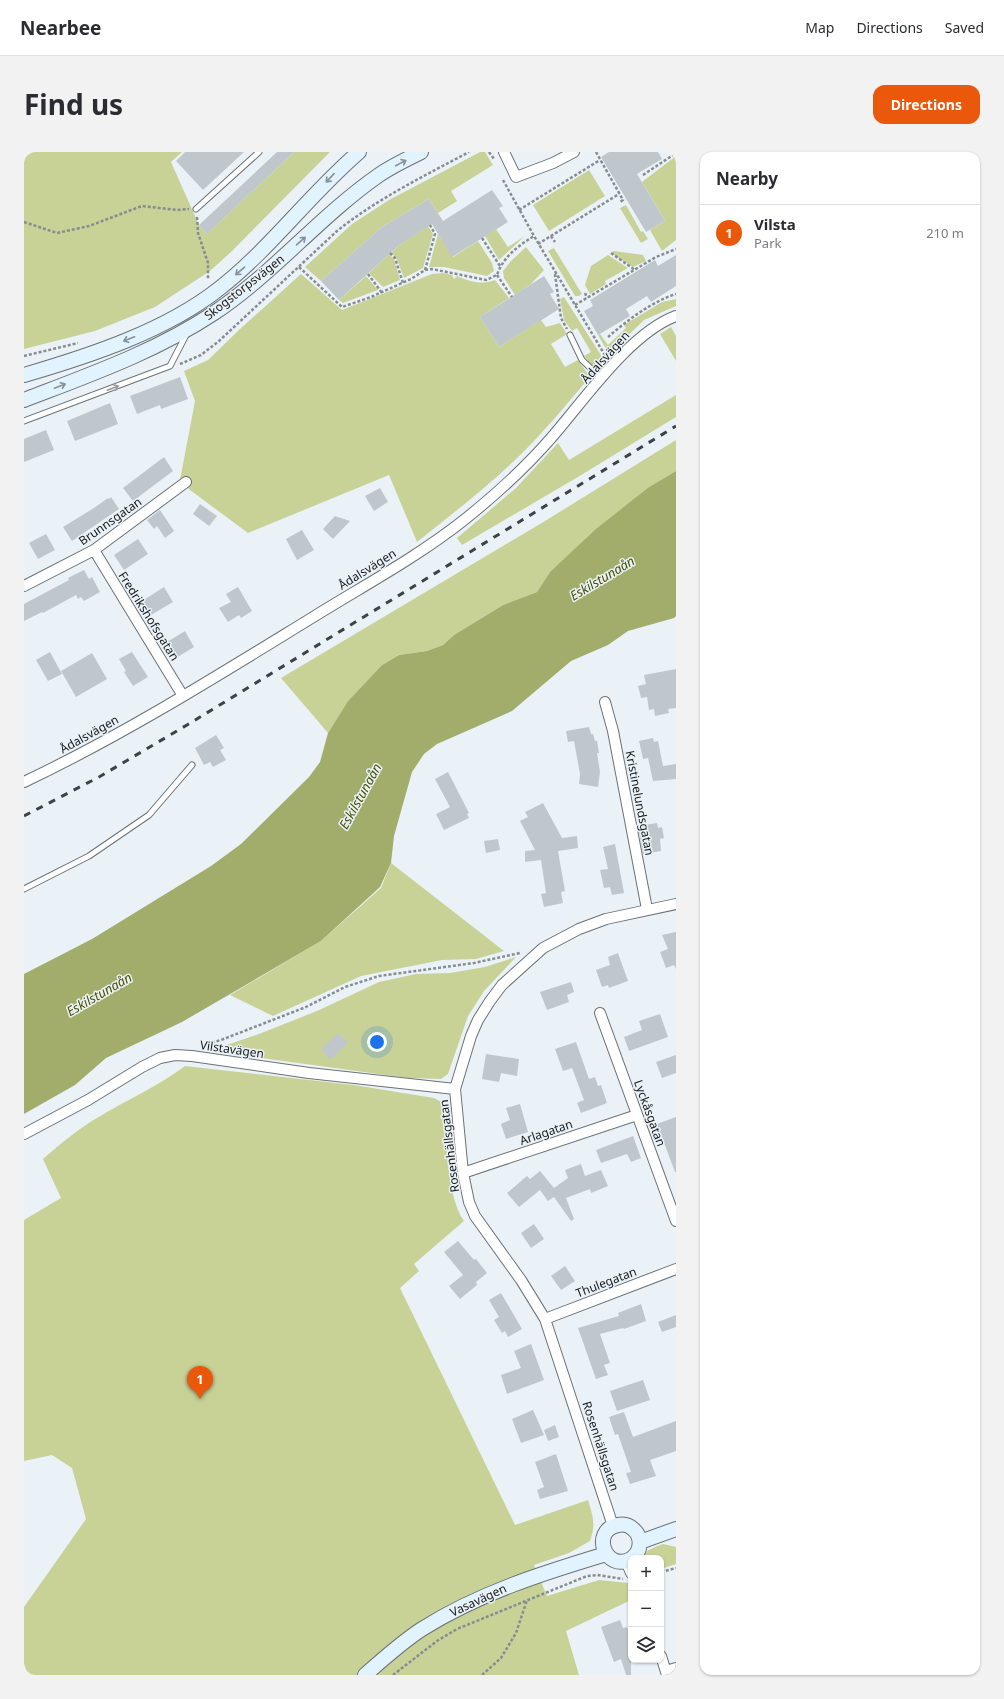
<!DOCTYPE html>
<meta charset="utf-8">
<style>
body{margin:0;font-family:"Noto Sans",sans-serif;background:#f2f2f3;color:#2b2b33}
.controls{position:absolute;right:12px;bottom:12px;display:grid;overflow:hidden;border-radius:8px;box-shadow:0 1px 3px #0004}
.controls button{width:36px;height:36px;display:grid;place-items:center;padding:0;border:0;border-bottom:1px solid #e1e1e2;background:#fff;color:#2b2b33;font:20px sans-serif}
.you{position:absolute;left:353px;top:890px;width:14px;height:14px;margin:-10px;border:3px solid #fff;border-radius:50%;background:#1a73e8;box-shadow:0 0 0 6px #1a73e833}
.badge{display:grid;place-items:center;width:26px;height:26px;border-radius:50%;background:#ea580c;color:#fff;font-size:13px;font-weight:700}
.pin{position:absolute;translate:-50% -33px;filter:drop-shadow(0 1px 2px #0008)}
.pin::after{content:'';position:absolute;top:21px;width:14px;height:12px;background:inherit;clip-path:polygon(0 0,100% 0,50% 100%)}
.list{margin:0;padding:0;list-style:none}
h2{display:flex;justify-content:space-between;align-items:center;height:52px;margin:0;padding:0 16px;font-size:17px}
h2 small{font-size:13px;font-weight:400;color:#7c7c81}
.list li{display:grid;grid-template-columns:26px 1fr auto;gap:12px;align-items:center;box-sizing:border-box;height:56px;padding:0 16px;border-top:1px solid #e1e1e2}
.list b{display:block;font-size:15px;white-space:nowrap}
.list p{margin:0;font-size:13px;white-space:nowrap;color:#7c7c81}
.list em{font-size:13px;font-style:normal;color:#7c7c81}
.icon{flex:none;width:22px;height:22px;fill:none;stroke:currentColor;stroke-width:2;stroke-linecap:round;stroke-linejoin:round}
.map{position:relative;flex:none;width:652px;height:1523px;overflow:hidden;border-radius:12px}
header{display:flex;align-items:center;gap:24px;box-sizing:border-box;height:56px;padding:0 20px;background:#fff;border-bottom:1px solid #e1e1e2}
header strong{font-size:19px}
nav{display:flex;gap:22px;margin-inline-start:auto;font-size:14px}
.intro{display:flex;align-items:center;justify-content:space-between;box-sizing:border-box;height:96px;padding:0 24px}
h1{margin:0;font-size:28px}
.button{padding:10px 18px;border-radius:12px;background:#ea580c;color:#fff;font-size:14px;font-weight:700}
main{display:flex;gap:24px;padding:0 24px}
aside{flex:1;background:#fff;border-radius:12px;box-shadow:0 1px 3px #0004}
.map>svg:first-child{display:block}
</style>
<header>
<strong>Nearbee</strong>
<nav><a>Map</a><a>Directions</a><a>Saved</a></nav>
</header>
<div class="intro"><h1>Find us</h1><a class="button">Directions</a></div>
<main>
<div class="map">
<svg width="652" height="1523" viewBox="0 0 652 1523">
<rect width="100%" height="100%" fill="#eaf2f7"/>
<path fill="#c8d297" d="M0,0H158L147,10L175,73L183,82L270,0H306L207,100L186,119L131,155L71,179L0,197Z
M456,0H461L469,13L427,39L433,49L414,61L405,47L358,75L297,129L281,115L328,72L365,48Z
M652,4V88L638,99L626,78L641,69L618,30Z
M565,18L581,44L525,79L509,53Z
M602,53L617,80L619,79L624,87L617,91L596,56Z
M404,74L409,82L399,116L380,126L372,105L367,101L374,94Z
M472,77L484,95L501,84L475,108L461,84Z
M414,82L429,105L454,89L468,111L470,119L463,124L420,115H405Z
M502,95L520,118L507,132L491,143L480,126L479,119L487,109Z
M530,96L558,142L555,144H551L524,99Z
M590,99L619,103L622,109L609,115L587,101Z
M365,102L370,107L376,128L359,135L345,121Z
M584,103L604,116L581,129L582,132L566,142L561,133L567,114Z
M419,121L428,123L430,127L433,124C447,130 457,133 471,128L485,146L456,165L475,195L517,168L522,175L536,171L543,182L527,192L541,215L554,208L566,225C551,242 536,261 520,278C483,320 437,355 393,390L365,323L224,381L166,338L156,328L171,249L160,219L184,208L216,177L277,122L318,158L408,122Z
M342,124L354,138L319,151L315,148Z
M540,145L580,208L572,218L560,204L567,200L553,176L548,179L540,168L536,147Z
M652,147V154L620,168L585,202L574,183L576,182L584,193L602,176L600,173L638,150Z
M647,175L652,184V209L636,182Z
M652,243V265L554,325L438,393L433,386L492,336L534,291L545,308Z
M652,288V319L625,335L526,420L513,440L479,453L430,483L419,493L403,499L375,503L358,513L324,549L304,581L257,526L521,369Z
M367,711L480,799L452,807L418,808L337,824L249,864L206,843L297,789L357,736Z
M492,805L460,839L444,864L424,922L417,927L384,926L185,899L235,882L293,859L355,830L392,822L426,821L461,815Z
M161,914L330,933L410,946L419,951C423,983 422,1044 440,1069L390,1112L395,1119L376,1136L491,1373L564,1348C569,1365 572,1372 566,1389L545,1401L510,1413L523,1444L575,1428L604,1431L607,1448L542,1479L555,1523H4L0,1512V1455L62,1367L48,1316L28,1303L0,1309V1068L37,1046L19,1007C36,992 53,978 73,966C102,948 133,935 161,914Z
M639,1392L652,1395V1412L637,1417V1406H617C621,1398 631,1395 639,1392Z"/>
<path fill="#a2ad6c" d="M652,319V464L650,466L604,479L584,493L547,509L488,559L413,592L400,602L388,620L370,684L367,711L356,735L297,789L158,870L82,906L51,933L0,962V822L68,787L187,714L217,692L285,625L296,610L304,581L324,549L358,513L375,503L403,499L419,493L430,483L479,453L513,440L526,420L572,377L625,335Z"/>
<path fill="#bfc7cc" d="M161,0H220L179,38L152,9Z
M253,0H270L183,82L175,73Z
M585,0H634L638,7L613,22L641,69L622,80L577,5Z
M468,38L479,54L475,56L484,70L428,105L408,72L374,94L315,148L297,129L358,75L405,47L419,69Z
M652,103V134L627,150L623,144L602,157L606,164L574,183L560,159L569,154L566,148L631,108L634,114Z
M520,124L530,140L526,142L535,157L475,195L456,165Z
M156,225L164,247L137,257L136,253L113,262L106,244Z
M86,251L94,272L51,289L43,269Z
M22,278L30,298L0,310V287Z
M140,305L149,319L109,349L99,336Z
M356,336L364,350L350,359L341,344Z
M87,345L95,357L48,389L39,375L70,356L84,346L85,347Z
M176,352L193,364L185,374L169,362Z
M136,358L150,379L141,386L133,374L130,377L123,368Z
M311,364L326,369L309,387L299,377Z
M278,378L290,398L273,408L262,387Z
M22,382L31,398L14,407L5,391Z
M114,387L124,402L100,418L90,403Z
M60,418L65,427L68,425L76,440L60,449L57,445L54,447L52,443L19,461L18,460L0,469V452L45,428L44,426Z
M140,435L149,450L127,463L118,449Z
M214,435L228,459L217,466L215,463L204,470L195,456L207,450L202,442Z
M161,479L170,495L152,506L143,490Z
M26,500L38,522L24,529L12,508Z
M108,500L124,525L109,534L100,520L102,519L95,507Z
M68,501L83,527L52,545L37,519Z
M652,517V556L644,557L645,561L631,564L630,557L625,558L623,545L617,546L614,534L622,532L620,523Z
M565,575L567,582H569L571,589H573L575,601H573L576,620L574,635L555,632L556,622L550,589L544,590L542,579Z
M192,583L200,596L196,598L202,608L189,615L186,610L180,613L171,596Z
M629,586L630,590L634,589L639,614L652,612V627L629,629L624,606L619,607L615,589Z
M424,620L445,661L443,662L445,666L420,678L412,662L426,655L411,627Z
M519,651L538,686L553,684L554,696L534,699L541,739L537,740L539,751L520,755L517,742L522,741L517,708L501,710V699L511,698L496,669L504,665L501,660Z
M633,671L634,676L638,675L640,686L636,687L637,699L619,702L614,674Z
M474,687L476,698L462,701L460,689Z
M591,692L600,741L588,743L586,735L580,736L576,718L584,717L579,695Z
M652,780V817L650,813L642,816L636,800L644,797L638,783Z
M594,801L604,829L585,836L584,833L578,835L572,818L586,813L584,805Z
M547,830L550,840L543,843L545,850L523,858L516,840Z
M636,862L644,885L605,899L600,885L618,878L615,869Z
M314,881L324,891L306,908L297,897Z
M552,890L565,927L571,925L574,934L577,933L583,951L557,961L553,951L560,948L548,916L539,919L531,897Z
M462,902L495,907L493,924L477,921L475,930L458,927Z
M652,903V921L638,926L632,910Z
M496,952L504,980L482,987L477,972L486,968L482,956Z
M652,965V1020H651L633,972Z
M609,984L617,1006L607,1010L603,1002L577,1011L572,998Z
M557,1012L561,1024L577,1018L584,1034L567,1041L566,1037L542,1046L550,1067L547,1069L530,1045L524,1049L516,1038L495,1055L483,1041L503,1024L506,1027L516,1019L530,1036L544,1026L541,1018Z
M510,1072L520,1087L507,1096L497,1081Z
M434,1089L450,1108L452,1107L463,1121L452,1130L453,1133L436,1147L425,1134L439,1123L420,1100Z
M541,1114L551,1129L537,1138L527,1124Z
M477,1141L498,1177L484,1185L481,1179L478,1181L470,1168L475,1165L465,1148Z
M617,1152L622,1169L600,1177L599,1176L576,1182L586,1211L580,1213L584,1223L572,1227L554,1176L595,1164L594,1161Z
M652,1163V1175L638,1180L634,1170Z
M507,1192L520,1228L483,1242L477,1223L497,1216L490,1199Z
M619,1228L626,1248L593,1259L586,1239Z
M509,1258L520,1283L497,1291L488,1267Z
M600,1260L609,1285L652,1269V1299L626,1308L632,1324L606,1332L602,1321L607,1320L594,1282L591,1283L585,1265Z
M531,1273L535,1285L524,1289L520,1278Z
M532,1302L544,1339L516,1347L513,1338L520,1335L511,1310Z
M596,1468L599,1476L603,1475L607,1486V1523H602L597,1507L590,1510L577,1475Z"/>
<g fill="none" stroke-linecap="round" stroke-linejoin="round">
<g stroke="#6b7276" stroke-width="7">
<path id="lane" d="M172,57L235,0
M546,183L558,208L577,226
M0,269L146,214L162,183
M0,737L65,704L125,663L168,613"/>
</g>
<g stroke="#6b7276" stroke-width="12">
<path id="street" d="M480,0L492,25L529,11L550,0
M70,398L159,544
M0,434L70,398L162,330
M581,550L589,579L623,757
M0,630C99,583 193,524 286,467C337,435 392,406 440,368C470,344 503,314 528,285C561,247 606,181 652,164
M576,861L652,1069
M0,982L64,948L118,915L136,906L151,903L168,904L285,921L431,937
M439,1021L613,963
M521,1167L652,1117
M589,1374L521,1167L497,1128L451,1064L445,1050L439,1021L431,937L447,884L454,868L466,849L478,833L519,796L555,777L582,767L652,752
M602,1409L607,1421
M637,1504L643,1523
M642,1519L652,1516"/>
</g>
<g stroke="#6b7276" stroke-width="16">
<path id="secondary" d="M0,223C65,204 142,179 196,136C247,96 286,42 335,0
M0,248C65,223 131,200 190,161C250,121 296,64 355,23C368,14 383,7 397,0
M616,1390L652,1377
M607,1407C581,1421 566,1378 594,1373C599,1372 605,1373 609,1377C618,1384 618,1399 608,1406
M341,1523C359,1507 378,1490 398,1477C455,1441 519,1421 582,1402"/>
</g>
<path stroke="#878c90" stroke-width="2.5" stroke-dasharray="3 2" stroke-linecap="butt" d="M465,0L470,7
M572,0L599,48L596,50
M619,23L652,1
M479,28L510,84L582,205
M495,58L576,8
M173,65L174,81L184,111V128
M0,70L33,81L65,74L118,54L153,58L165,57
M527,84L531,90
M458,86L476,114
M514,92L595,42
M366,101L371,106L379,131
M587,101L611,118
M275,115L318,155L347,145L387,127L401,118L408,117L462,128L473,123C479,105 494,94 510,84
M401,118L411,82L406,73
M344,122L358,141
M531,122L537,166L543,177
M473,123L488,145
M561,141L563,146
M551,153L632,105L652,97
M584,185C604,168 627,150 652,142
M0,204L54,191
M156,212L177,203L195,189L313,79C353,47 400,24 445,0
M178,893L197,888L282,855L321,835L355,824L450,811L496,801
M637,1420L652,1416
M369,1523L413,1489L433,1477L563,1424L573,1423L599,1427
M458,1523L477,1506L492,1481L503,1448"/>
<use href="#lane" stroke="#fff" stroke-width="5"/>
<use href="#street" stroke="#fff" stroke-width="10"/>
<use href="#secondary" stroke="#e1f3fe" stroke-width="14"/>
<path stroke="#3e4245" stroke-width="3" stroke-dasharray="7 7" stroke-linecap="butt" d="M0,664L75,625L163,573L652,274"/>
</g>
<defs><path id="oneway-shaft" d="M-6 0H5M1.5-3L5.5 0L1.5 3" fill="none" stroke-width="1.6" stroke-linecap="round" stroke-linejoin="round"/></defs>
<g stroke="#869198">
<use href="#oneway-shaft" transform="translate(377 11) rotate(-28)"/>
<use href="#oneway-shaft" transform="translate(306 26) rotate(133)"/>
<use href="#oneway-shaft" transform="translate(277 89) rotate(-41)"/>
<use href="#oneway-shaft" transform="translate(216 119) rotate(139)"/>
<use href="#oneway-shaft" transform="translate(105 187) rotate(159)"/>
<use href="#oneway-shaft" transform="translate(36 234) rotate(-21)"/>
</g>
<use stroke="#969898" href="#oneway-shaft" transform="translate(89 236) rotate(-21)"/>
<g text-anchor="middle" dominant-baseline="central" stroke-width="3" stroke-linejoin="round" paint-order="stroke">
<g font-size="12" fill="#16191b" stroke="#eaf2f7">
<text transform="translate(220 135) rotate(-38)">Skogstorpsvägen</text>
<text transform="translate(581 205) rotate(-48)">Ådalsvägen</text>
<text transform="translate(86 369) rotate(-35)">Brunnsgatan</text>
<text transform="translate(343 417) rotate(-32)">Ådalsvägen</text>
<text transform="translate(125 464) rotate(58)">Fredrikshofsgatan</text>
<text transform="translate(65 582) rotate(-29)">Ådalsvägen</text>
<text transform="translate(616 651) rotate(79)">Kristinelundsgatan</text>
<text transform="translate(208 897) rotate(8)">Vilstavägen</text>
<text transform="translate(626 961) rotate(70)">Lyckåsgatan</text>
<text transform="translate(522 980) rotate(-19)">Arlagatan</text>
<text transform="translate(425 994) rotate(-97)">Rosenhällsgatan</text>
<text transform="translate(582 1130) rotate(-21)">Thulegatan</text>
<text transform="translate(577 1294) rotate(72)">Rosenhällsgatan</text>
<text transform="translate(454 1448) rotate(-25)">Vasavägen</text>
</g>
<g font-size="13" font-style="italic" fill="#485100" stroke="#eaf2f7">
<text transform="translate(578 426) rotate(-31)">Eskilstunaån</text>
<text transform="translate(336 644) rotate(-61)">Eskilstunaån</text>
<text transform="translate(75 842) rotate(-30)">Eskilstunaån</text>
</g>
</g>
</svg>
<div class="controls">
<button>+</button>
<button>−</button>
<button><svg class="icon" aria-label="layers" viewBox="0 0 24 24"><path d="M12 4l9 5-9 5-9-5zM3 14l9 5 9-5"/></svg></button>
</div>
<div class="you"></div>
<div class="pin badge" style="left:176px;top:1247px">1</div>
</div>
<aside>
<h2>Nearby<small></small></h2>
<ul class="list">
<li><span class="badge">1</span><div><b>Vilsta</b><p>Park</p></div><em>210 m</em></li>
</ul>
</aside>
</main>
